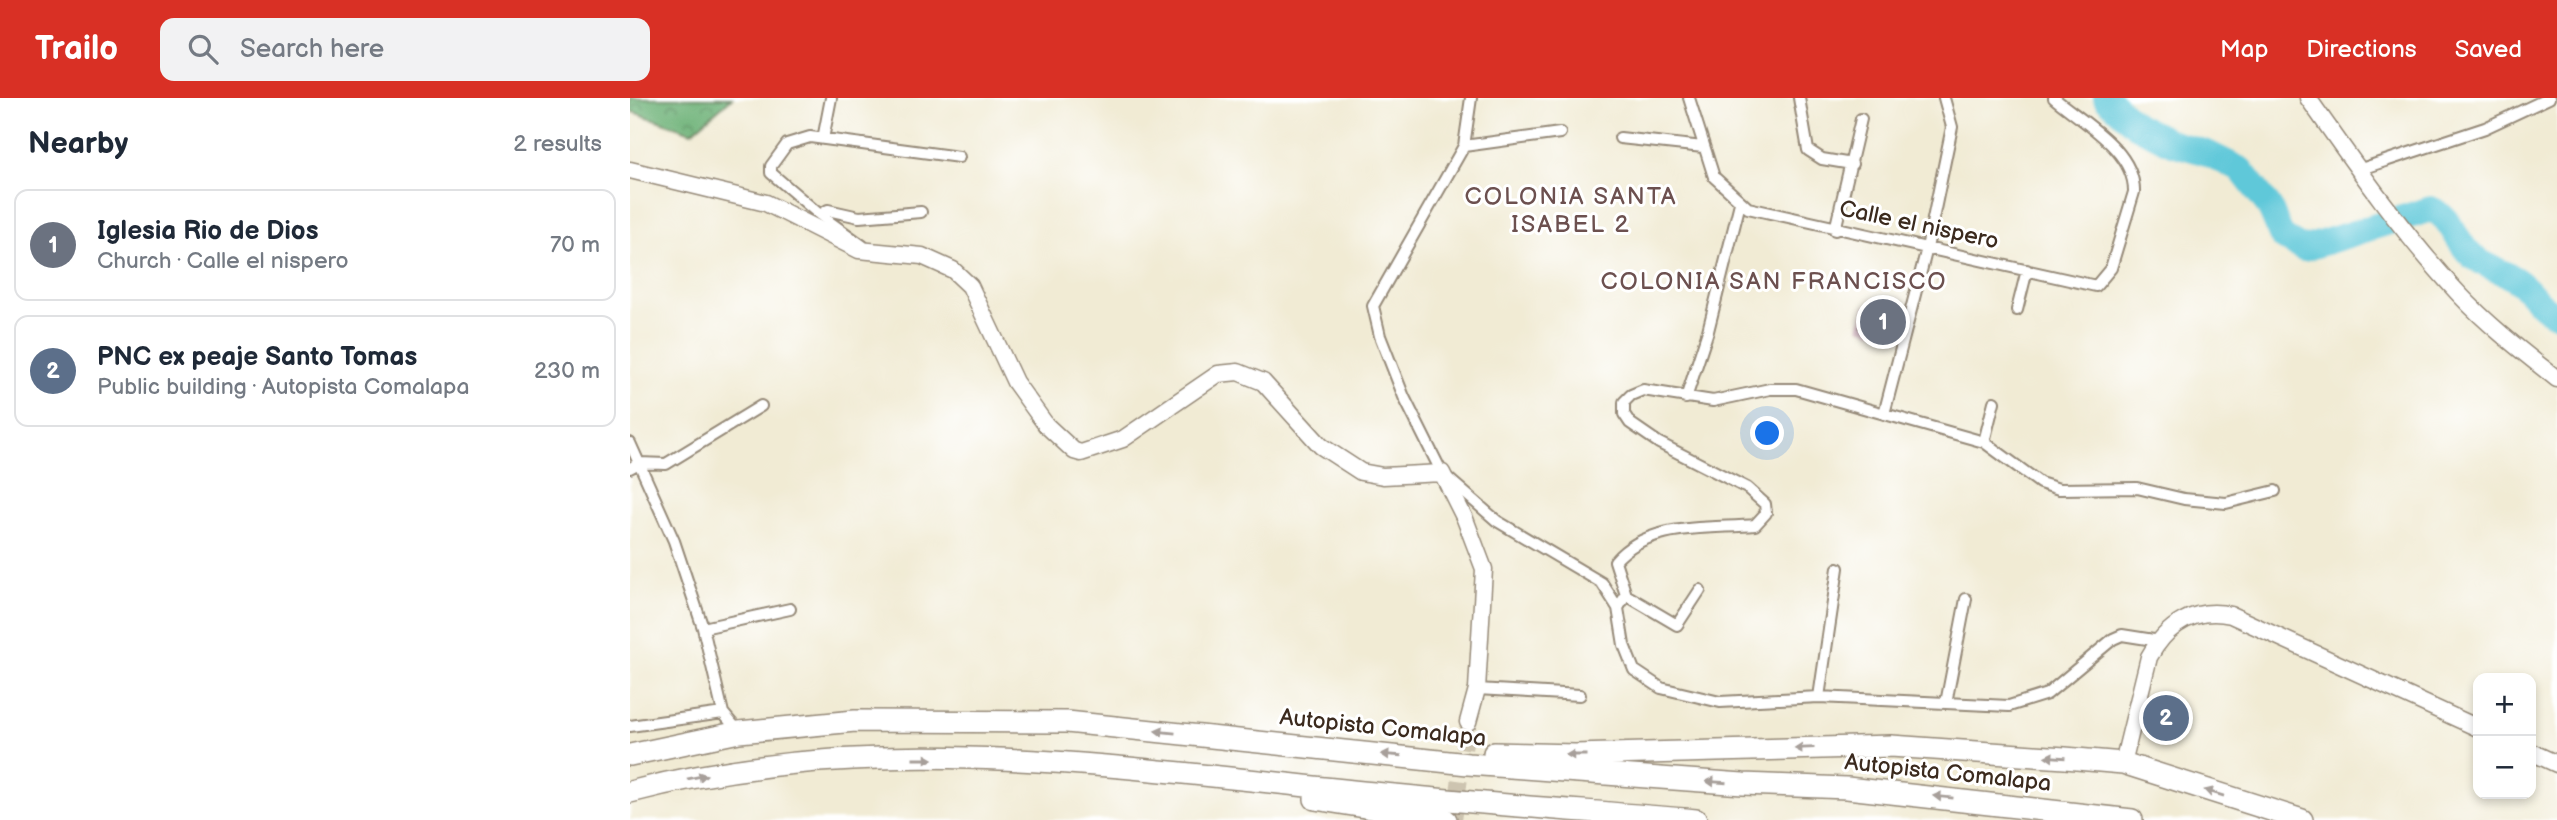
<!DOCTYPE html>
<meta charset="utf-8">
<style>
body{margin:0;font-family:"Balsamiq Sans",sans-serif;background:#f2f2f3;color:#1f2937}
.controls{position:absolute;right:21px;bottom:21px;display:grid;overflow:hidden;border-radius:14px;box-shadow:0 4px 10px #0003}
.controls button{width:63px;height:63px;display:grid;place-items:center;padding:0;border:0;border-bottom:2px solid #e0e1e3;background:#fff;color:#1f2937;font:35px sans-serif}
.you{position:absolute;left:1138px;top:336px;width:24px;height:24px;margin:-18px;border:5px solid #fff;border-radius:50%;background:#1a73e8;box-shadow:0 0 0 10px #1a73e833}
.badge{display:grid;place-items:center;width:46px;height:46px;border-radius:50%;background:#d93025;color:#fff;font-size:23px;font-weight:700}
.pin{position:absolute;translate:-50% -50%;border:4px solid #fff;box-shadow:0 2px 7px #0006}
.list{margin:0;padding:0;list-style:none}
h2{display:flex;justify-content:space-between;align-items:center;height:91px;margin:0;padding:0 28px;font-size:30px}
h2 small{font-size:23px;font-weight:400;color:#747a83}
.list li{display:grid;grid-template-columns:46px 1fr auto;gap:21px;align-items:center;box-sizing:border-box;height:112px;margin:0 14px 14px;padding:0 14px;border:2px solid #e0e1e3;border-radius:14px}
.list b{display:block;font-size:26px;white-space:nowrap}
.list p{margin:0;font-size:23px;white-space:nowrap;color:#747a83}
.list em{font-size:23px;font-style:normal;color:#747a83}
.icon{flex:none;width:38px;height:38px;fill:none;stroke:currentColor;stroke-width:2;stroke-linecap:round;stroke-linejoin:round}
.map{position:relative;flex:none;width:1927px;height:722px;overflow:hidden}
header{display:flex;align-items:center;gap:42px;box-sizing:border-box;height:98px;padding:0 35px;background:#d93025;color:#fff}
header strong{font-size:33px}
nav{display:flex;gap:38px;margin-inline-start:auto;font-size:24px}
.search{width:490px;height:63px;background:#f2f2f3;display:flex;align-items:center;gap:18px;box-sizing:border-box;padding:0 24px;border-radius:14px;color:#747a83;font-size:26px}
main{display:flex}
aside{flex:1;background:#fff}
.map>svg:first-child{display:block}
</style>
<header>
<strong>Trailo</strong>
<div class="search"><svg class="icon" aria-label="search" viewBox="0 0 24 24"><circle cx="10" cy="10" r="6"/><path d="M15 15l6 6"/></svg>Search here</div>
<nav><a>Map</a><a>Directions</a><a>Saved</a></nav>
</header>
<main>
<aside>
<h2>Nearby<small>2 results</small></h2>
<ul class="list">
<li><span class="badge" style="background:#6b7280">1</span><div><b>Iglesia Rio de Dios</b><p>Church · Calle el nispero</p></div><em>70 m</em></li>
<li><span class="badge" style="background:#5c6f8a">2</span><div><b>PNC ex peaje Santo Tomas</b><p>Public building · Autopista Comalapa</p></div><em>230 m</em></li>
</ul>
</aside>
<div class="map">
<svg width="1927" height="722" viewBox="0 0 1927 722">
<defs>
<pattern id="forest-crowns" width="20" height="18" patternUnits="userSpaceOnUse" patternTransform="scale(1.75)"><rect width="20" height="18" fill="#6ab074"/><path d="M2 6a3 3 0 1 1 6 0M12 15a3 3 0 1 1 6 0" fill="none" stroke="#588f5f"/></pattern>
</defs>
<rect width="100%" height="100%" fill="#fff"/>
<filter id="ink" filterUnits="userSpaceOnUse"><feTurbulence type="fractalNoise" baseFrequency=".0143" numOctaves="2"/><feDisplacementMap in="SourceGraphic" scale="14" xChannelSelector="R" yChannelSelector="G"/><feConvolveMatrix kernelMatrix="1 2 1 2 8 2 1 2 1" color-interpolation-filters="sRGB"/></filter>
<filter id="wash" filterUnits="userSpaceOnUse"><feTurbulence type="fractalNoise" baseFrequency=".00686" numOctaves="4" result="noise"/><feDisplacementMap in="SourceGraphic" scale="28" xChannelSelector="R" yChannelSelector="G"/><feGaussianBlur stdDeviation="1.57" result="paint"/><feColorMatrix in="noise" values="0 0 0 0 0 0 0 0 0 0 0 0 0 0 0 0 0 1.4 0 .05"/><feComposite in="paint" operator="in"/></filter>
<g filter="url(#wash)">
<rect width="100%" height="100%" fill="#f1ebd4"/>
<path fill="url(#forest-crowns)" stroke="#526d49" stroke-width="2" d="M0,0H102L62,34L0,13Z"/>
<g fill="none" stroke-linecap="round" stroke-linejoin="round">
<path stroke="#5ec8d9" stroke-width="26" d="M1476,0L1506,27L1542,45L1577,55L1611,72L1639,108L1652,139L1673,151L1801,111C1823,120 1825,144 1843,159C1856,169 1873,173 1886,182C1903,193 1908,209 1927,217"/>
</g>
<g id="blocks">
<path fill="#c896aa" d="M1235,207L1271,218L1266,240L1229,230Z"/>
</g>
</g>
<g filter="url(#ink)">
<use href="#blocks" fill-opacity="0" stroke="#968a79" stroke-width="2"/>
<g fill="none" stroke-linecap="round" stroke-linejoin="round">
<path stroke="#cdc4b0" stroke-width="16" stroke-dasharray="16 8" stroke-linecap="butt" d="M824,722L838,624"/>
<g stroke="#968a79" stroke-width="14">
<path id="street" d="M841,0L834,48L743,208L750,238L774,299L812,375L867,423L972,485L988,510L994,547L1004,572L1031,590L1090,604L1189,599L1379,608L1417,596L1483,541L1492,537L1530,543
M1059,0L1084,79L1118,110L1466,188L1481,170L1504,94C1505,52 1452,24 1424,0
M1169,0L1178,52L1192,61L1222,66
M990,40L1073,49
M193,41L201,0
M834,48L930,35
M1728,72L1855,30L1919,0
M190,117L198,112L229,119L291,114
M1205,132L1231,21
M233,148L190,117L141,75V68L157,46L180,39L329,59
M1387,212L1397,172
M1056,300L1078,233L1110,105
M1254,316L1297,150L1322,29L1314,0
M1354,344L1364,304
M0,345L44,443L73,530L93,615L109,634
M0,370L9,365L36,366L131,308
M996,497L1047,527L1070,492
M988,510L996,497L985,463C1018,424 1079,431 1125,427L1136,415L1135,406L1117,390L1029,345L1000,325L994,316V304L1001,297L1013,292L1083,303L1140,291H1166L1354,344L1410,385L1429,391L1507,390L1554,401L1596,405L1645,393
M73,530L160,511
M847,591L950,597
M1189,599L1208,470
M1316,605L1336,501
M0,628L93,615"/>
</g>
<g stroke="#968a79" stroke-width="19">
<path id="secondary" d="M1678,0C1725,67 1773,136 1829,196C1859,228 1893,254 1927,281
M0,72L136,105L229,152L292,158L323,172L340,188L385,284L416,327L444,353L451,355L493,341L588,276L608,274L633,284L691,348L731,374L753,378L812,375L835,421L854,471L847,591L838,624
M1901,654L1927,666
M1493,665L1519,559C1537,527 1564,509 1601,517L1848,630"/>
</g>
<g stroke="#968a79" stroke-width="24">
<path id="highway" d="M864,655L945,657L1261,648L1435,660L1493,665L1672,722
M0,657L109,634L225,623L437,624L838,666L1113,686L1217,690L1502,722
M0,694C243,629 499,671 744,695C851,706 959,713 1066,722
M685,701L816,722"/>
</g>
<use href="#street" stroke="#fff" stroke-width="10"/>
<use href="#secondary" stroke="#fff" stroke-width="16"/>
<use href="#highway" stroke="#fff" stroke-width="21"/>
</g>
<defs><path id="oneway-solid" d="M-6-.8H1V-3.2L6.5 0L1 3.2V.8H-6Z" transform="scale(1.75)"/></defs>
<g fill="#a79f9a">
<use href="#oneway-solid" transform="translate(535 634) rotate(-174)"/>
<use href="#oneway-solid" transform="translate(1174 650) rotate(178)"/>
<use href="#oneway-solid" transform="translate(761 657) rotate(-176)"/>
<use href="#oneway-solid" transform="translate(946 657) rotate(180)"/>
<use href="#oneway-solid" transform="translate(1425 659) rotate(-176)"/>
<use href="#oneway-solid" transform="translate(293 661)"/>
<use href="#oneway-solid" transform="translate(67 679) rotate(-11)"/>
<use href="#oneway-solid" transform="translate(1086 684) rotate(-176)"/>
<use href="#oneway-solid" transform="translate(1584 695) rotate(-163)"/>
<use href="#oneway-solid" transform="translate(1313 699) rotate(-174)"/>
</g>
</g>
<g text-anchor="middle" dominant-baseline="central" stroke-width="6" stroke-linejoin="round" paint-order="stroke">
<g font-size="23" fill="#3b2a1e" stroke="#fff">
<text transform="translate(1289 127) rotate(12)">Calle el nispero</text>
<text transform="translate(753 630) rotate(6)">Autopista Comalapa</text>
<text transform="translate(1318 675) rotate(6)">Autopista Comalapa</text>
</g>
<g font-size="24" letter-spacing="2" fill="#6c504f" stroke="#fff">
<text x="941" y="98">COLONIA SANTA<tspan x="941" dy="28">ISABEL 2</tspan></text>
<text x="1144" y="183">COLONIA SAN FRANCISCO</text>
</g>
</g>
</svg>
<div class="controls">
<button>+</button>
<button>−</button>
</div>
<div class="you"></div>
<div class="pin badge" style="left:1253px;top:224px;background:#6b7280">1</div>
<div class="pin badge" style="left:1536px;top:620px;background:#5c6f8a">2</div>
</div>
</main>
